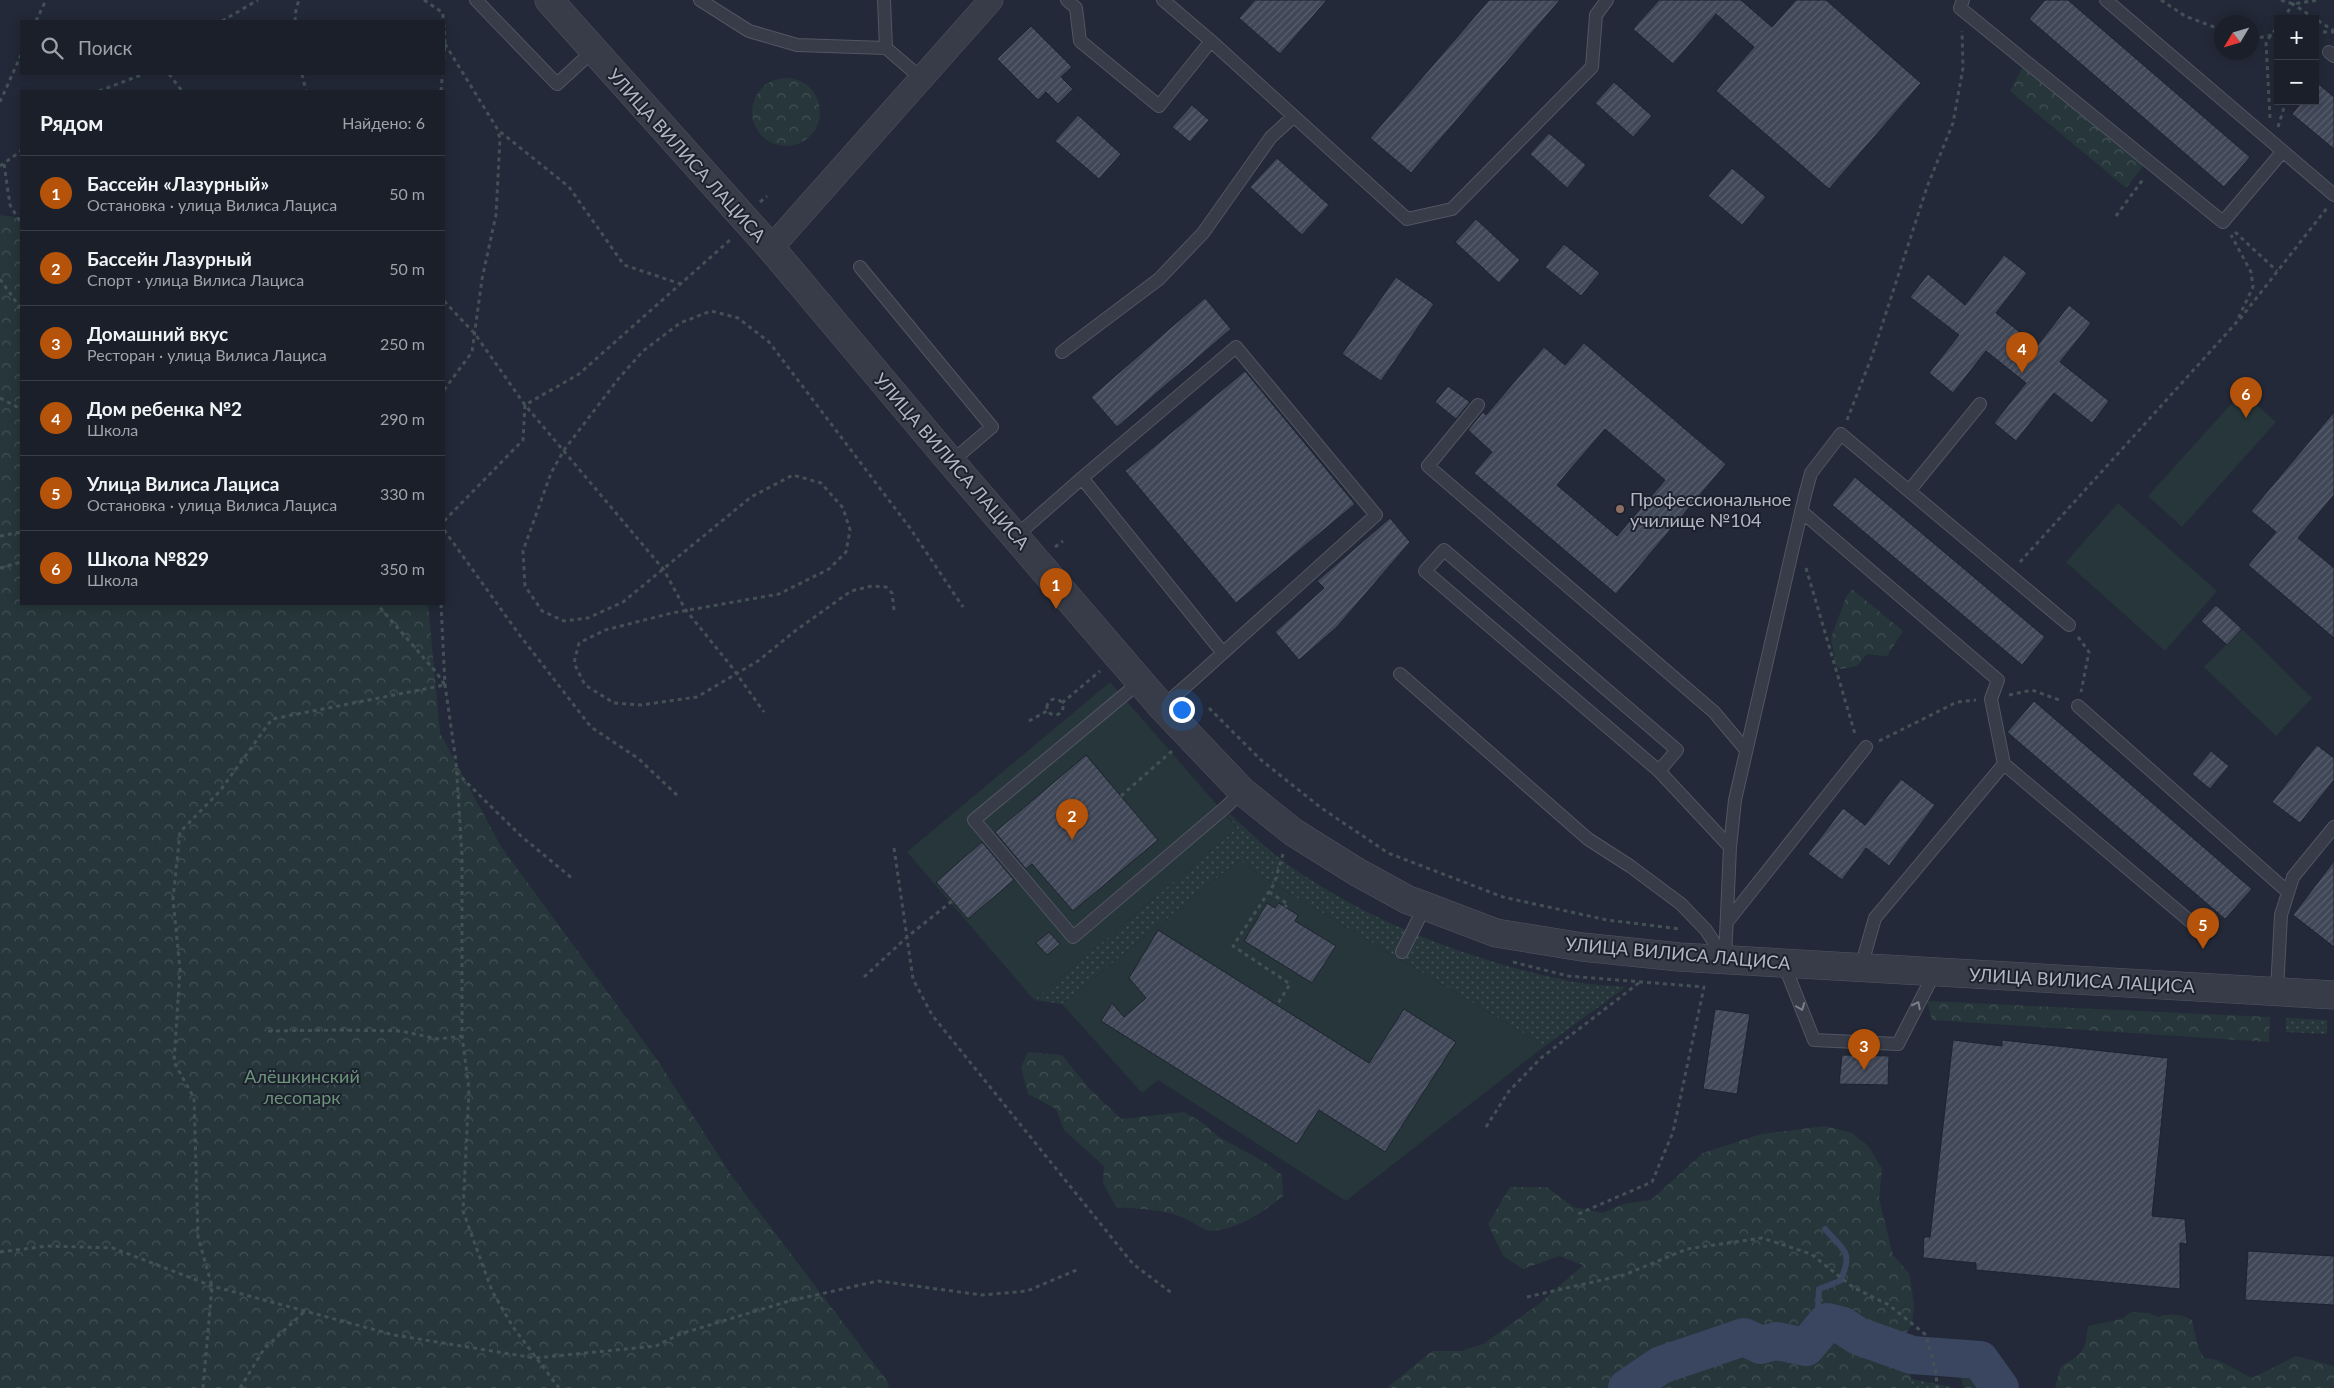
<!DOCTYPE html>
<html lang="ru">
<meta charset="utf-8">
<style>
body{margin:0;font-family:Lato,sans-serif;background:#232732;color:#f1f3f6}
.controls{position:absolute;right:15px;top:15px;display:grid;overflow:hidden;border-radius:0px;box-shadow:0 2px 12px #0003}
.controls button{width:45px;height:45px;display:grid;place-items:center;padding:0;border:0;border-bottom:1px solid #383d47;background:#1a1f2a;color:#f1f3f6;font:25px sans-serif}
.compass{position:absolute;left:2214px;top:15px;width:45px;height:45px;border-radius:50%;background:#1a1f2a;box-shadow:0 2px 12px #0003;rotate:232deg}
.you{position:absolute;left:1181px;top:709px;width:18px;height:18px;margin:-12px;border:4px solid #fff;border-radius:50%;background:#1a73e8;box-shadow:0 0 0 8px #1a73e833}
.badge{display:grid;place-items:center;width:32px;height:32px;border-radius:50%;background:#b45309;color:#fff;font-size:16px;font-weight:700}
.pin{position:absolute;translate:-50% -41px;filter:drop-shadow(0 1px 2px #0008)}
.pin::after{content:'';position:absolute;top:26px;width:18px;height:15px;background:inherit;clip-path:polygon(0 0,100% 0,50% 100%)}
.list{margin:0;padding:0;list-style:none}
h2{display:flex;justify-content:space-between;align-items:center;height:65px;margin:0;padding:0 20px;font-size:21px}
h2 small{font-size:16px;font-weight:400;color:#9fa2a8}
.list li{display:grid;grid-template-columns:32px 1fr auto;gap:15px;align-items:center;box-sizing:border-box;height:75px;padding:0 20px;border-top:1px solid #383d47}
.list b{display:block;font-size:19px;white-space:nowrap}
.list p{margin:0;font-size:16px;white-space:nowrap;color:#9fa2a8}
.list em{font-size:16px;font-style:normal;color:#9fa2a8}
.icon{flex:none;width:28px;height:28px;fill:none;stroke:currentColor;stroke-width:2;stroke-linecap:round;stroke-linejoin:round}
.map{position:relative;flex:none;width:2334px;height:1388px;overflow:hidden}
.search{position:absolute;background:#1a1f2a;box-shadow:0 2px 12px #0003;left:20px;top:20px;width:425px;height:55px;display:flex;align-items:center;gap:12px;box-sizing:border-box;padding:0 18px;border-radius:0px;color:#9fa2a8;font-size:19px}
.panel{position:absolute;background:#1a1f2a;box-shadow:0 2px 12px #0003;left:20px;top:90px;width:425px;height:515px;border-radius:0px}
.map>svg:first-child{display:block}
</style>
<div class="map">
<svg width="2334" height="1388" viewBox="0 0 2334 1388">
<defs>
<pattern id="grass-dots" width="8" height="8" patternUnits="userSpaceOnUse" patternTransform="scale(1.25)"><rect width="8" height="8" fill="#26363a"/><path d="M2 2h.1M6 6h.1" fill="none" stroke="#435155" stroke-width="1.8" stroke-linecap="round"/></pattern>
<pattern id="forest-crowns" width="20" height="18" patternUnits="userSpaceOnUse" patternTransform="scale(1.25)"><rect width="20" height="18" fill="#26363a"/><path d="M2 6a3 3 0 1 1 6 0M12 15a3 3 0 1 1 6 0" fill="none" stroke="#435155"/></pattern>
<pattern id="building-hatch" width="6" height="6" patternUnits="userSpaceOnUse" patternTransform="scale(1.25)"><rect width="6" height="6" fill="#404757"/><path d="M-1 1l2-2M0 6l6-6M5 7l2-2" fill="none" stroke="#595f6e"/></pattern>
</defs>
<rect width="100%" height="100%" fill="#232938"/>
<path fill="url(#grass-dots)" d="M1229,813C1244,826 1258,841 1274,854C1357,918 1467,960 1569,981C1587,985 1607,985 1626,987L1545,1046L1274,884L1239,860L1062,1004L1034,1000L1237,828L1227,815Z
M2286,1018L2327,1020V1034L2286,1032Z
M1912,1379L1956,1388H1908Z"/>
<path fill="url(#forest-crowns)" d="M2026,61L2148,160L2126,188L2010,91Z
M752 112a34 34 0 1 1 68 0a34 34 0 1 1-68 0Z
M0,215L21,218V604H428L440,733L500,845L658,1061L731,1175L888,1382L889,1388H0Z
M1852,589L1903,631L1887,656L1867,654L1857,666L1841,669L1836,666L1831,638L1846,597Z
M1927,1001L2270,1017L2269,1042L1932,1020Z
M1028,1052L1062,1055L1088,1087L1121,1119L1184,1112L1203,1123L1219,1137L1266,1163L1282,1175L1283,1196C1262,1213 1239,1229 1212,1231C1203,1231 1192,1221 1184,1218C1164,1209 1138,1209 1116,1207L1103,1183L1104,1166L1064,1130L1056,1109L1028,1094L1021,1067Z
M1825,1126L1852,1133L1869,1147L1882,1169L1879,1199L1893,1255L1909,1273L1914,1303L1912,1324L1896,1350L1912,1379L1908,1388H1387L1432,1351H1461L1483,1344L1539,1304L1583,1265L1559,1256L1523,1269L1503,1256L1488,1224L1510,1187H1547L1573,1207L1603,1213L1623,1204L1651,1200L1703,1153L1761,1134Z
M2131,1312L2149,1313L2158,1317C2171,1313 2180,1314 2192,1320L2198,1347L2204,1358C2223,1359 2236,1371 2252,1378L2296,1356L2334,1366V1388H2055L2061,1366C2084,1354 2085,1351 2088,1326L2122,1319Z
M1980,1360L1995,1388H1964L1960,1375Z"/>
<path fill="#26363a" d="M2242,392L2276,422L2182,527L2148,496Z
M2118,503L2217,591L2165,651L2066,562Z
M2242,629L2312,698L2276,736L2204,667Z
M1110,682L1237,828L1034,1000L907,852Z
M1239,860L1274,884L1545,1046L1346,1201L1158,1080L1142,1093L1062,1004Z"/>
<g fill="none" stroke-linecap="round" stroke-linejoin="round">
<path stroke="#3a4560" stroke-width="6" d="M1825,1229C1844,1251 1854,1252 1840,1281L1819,1289L1818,1309L1827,1322"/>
<path stroke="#3a4560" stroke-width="38" d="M1627,1388L1661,1365L1744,1337L1761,1345L1776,1341L1806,1347L1827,1322L1843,1326L1858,1336L1912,1355L1980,1360L2000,1388"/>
</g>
<path fill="url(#building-hatch)" stroke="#1e232f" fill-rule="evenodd" d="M1255,0H1327L1280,54L1239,18Z
M1489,0H1560L1411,173L1370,138Z
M1659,0H1741L1772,27L1796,0H1826L1921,83L1829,189L1716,91L1754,47L1716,14L1673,64L1633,29Z
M2045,0H2068L2250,157L2224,187L2029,19Z
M1031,26L1072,67L1061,77L1073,89L1058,104L1046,92L1038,100L997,59Z
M2315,81L2334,97V149L2292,114L2302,101H2315Z
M1614,82L1652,116L1633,137L1595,103Z
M1192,105L1209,120L1190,142L1172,127Z
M1078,115L1121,154L1099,179L1055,141Z
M1549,133L1586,165L1567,188L1530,154Z
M1277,158L1329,205L1302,235L1250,187Z
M1732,168L1766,197L1742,225L1708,196Z
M1476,219L1520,260L1499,283L1455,242Z
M1564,244L1600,273L1581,296L1545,267Z
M2004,255L2027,273L1996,313L2037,346L2069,305L2091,323L2060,362L2109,401L2092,423L2054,393L2016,441L1994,423L2026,383L1986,351L1953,393L1929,373L1959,335L1910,297L1928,274L1965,305Z
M1396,277L1434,304L1381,381L1342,354Z
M1205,298L1231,329L1117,427L1091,397Z
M1584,343L1726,464L1616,594L1474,473L1492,452L1468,430L1483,412L1486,415L1544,347L1565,365ZM1605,429L1665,480L1617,536L1557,485Z
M1245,371L1355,504L1236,603L1125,471Z
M1448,386L1470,402L1456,419L1435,402Z
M2334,412V495L2298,538L2334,568V638L2248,565L2276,532L2251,511Z
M1855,477L2045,637L2022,665L1832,505Z
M1390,518L1410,542L1337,627L1299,660L1275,632L1324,588L1317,581Z
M2216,605L2242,629L2227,645L2201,621Z
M2034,701L2252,889L2225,919L2007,732Z
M2317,745L2334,758V780L2300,823L2272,802Z
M2211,751L2229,766L2210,789L2192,774Z
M1086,755L1158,840L1073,911L1032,864L1026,869L995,832Z
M1901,779L1935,805L1889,866L1866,848L1842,880L1808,854L1843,808L1865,825Z
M982,842L1014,880L968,919L936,882Z
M2334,861V947L2293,915Z
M1267,903L1275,908L1279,903L1285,907L1298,915L1295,921L1336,946L1312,983L1244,941Z
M1158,930L1369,1063L1404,1009L1456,1042L1385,1152L1319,1110L1297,1144L1101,1021L1112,1003L1124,1017L1146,998L1129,978Z
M1049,932L1060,944L1047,955L1036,943Z
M1715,1009L1750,1014L1737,1094L1703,1089Z
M1953,1040L2002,1046V1040L2168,1058L2152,1216L2185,1219L2187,1244L2180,1243V1289L1976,1270V1263L1923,1258L1924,1237H1930Z
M1842,1055L1889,1056L1888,1085L1839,1084Z
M2248,1251L2334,1256V1305L2245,1300Z"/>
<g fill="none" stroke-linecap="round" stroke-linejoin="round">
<g stroke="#525663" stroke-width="14">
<path id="service" d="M476,0L557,84L594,50
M700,0L749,31L797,45L886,48L921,78
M884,0L886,48
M1067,0L1076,8L1080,41L1159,106L1211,41
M1163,0L1211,41L1407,219L1452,209L1592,67L1596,15L1607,0
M1963,0L1960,8L2223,222L2283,151
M2106,0L2334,195
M2329,52L2334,56
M860,267L992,427L951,462
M1062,352L1159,279L1203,233L1271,137L1293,117
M1478,405L1428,466L1714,712L1746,750
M1909,491L1980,404
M1801,511L1998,680L1991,699L2004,764
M1016,536L1082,478
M1400,674L1588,839L1630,866L1681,904L1706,930L1725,959
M1141,681L974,820L1073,937L1227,806L1242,791
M2078,706L2288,892
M1162,707L1193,680L1376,515L1236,347L1082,478L1223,653
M1659,771L1677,750L1444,550L1425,571L1659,771L1730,847
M1727,922L1866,747
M1402,952L1425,906
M1725,959L1730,847L1735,800L1805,495L1811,473L1841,434L2069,625
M1783,962L1814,1040L1898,1044L1935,972
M1861,967L1875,918L2004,764L2191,922
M2277,990L2281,915L2293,877L2334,827"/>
</g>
<g stroke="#525663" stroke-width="25">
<path id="minor" d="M771,248L991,0"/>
</g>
<g stroke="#525663" stroke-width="29">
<path id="tertiary" d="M549,0L771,248L951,462L1162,707L1242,791L1293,832L1357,872L1408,900L1425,906L1496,933L1582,947L1679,957L2334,995"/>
</g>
<path stroke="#435156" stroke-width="3" stroke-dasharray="4 4" stroke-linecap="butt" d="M424,0L443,13V21
M2161,0L2185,16L2222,30
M2281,0L2293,4L2318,0
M2283,19L2293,4L2334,31
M36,21L46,0
M222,21L258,0
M295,21L296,9L299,0
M2315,32H2334
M2252,39L2278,34
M445,44L498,130L569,187L624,265L681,284
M169,74L182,91
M302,74L306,91
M99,91L144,74
M441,91L445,44L444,25
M0,102L21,55
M2270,118L2266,42L2278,26
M2278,127L2286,101
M4,164L10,205L21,223
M0,166L21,151
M760,202L767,196
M2116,216L2144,178
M2235,232L2277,271
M0,279L21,309
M444,301L475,334L525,405L664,570L685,609L731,666L764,712
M2240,319L2327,208
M444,390L472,352L482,279L496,215L500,139L498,131
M0,398L21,409
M1847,420L1872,356L1927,187L1953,123L1963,68L1962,31
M444,521L523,440L525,405L579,374L730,240
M444,530L518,633L591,727L639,759L680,798
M0,536L21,532
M1055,547L1063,541
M2020,562L2236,323L2253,287L2251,272L2231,235
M0,568L21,562
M1806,568L1855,734
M441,604L445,685L456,762L462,855V1036L469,1089L463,1211L492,1291L513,1327L559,1388
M894,610L892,593L886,587L872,586L851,591L795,631L758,661L697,697L641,705L614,703L585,685L574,663L579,643L605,630L672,613L779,594L829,569L846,552L850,530L843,508L821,483L793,475L751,497L623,602L588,618L564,621L542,611L525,586L523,551L551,473L564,450L619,378L643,351L680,323L711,311L738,318L769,342L910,528L963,607
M2078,637L2089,652L2081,692
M2009,695L2032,690L2062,701
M1047 707a8 8 0 1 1 16 0a8 8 0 1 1-16 0Z
M1062,703L1100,671
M1209,708L1261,760L1320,807L1388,853L1503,897L1607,920L1680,929
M1029,721L1047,711
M1879,741L1957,702L1976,700
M456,772L521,836L573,879
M1121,796L1172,751
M894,848L913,979L932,1015L1133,1264L1173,1294
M1269,892L1288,904L1285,907
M1513,962L1568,976L1704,987L1673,1132L1652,1182L1578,1214
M864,977L907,937L952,901
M1270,1016L1290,984L1233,946L1274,884L1283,854
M268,1031L339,1030L401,1031L438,1039L462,1036
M1486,1127L1509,1091L1541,1058L1640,982
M0,1252L47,1246L113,1248L212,1286L394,1335L535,1358L656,1346L680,1334L789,1301L878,1281L982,1295L1027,1291L1079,1269
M1527,1297L1624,1275L1687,1249L1762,1238L1811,1254L1854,1288L1889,1305L1926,1335L1936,1372L1937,1388
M203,1388L212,1286L198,1237L194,1098L174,1062L180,969L173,899L180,832L220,791L272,719L445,685L436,672L377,604
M240,1388L264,1349L305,1311"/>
<use href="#service" stroke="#373c48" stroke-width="12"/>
<use href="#minor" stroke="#373c48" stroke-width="24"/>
<use href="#tertiary" stroke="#373c48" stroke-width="28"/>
</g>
<defs><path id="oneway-chevron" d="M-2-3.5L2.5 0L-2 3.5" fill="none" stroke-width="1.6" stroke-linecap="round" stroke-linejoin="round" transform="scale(1.25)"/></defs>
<g stroke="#7b7f8c">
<use href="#oneway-chevron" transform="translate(1917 1005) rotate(-63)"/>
<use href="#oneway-chevron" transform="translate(1801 1007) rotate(69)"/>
</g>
<circle fill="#8d6e63" stroke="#1c212d" stroke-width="2" cx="1620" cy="509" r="5"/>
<g text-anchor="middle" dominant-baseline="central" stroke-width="4" stroke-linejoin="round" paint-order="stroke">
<g font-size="18" fill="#b2b6c4" stroke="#1c212d">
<text transform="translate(687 155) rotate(48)">УЛИЦА ВИЛИСА ЛАЦИСА</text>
<text transform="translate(952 461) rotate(49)">УЛИЦА ВИЛИСА ЛАЦИСА</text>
<text transform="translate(1678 953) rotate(5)">УЛИЦА ВИЛИСА ЛАЦИСА</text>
<text transform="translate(2082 980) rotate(3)">УЛИЦА ВИЛИСА ЛАЦИСА</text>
</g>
<g font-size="18" fill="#b2b6c4" stroke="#1c212d" text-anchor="start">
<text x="1630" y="499">Профессиональное<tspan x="1630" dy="21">училище №104</tspan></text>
</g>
<g font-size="18" fill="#6b9379" stroke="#1c212d">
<text x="302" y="1076">Алёшкинский<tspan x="302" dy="21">лесопарк</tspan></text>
</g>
</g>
</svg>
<div class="controls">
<button>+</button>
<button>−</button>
</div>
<svg class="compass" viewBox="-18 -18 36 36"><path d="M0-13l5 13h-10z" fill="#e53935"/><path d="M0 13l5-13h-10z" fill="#9fa2a8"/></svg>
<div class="you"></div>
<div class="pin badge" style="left:1056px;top:609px">1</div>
<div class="pin badge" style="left:1072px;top:840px">2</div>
<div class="pin badge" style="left:1864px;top:1070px">3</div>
<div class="pin badge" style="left:2022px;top:373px">4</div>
<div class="pin badge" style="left:2203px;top:949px">5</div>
<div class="pin badge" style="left:2246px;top:418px">6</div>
<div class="search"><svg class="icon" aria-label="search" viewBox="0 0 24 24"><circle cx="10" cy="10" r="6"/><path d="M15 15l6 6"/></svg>Поиск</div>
<section class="panel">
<h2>Рядом<small>Найдено: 6</small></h2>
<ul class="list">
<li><span class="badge">1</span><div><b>Бассейн «Лазурный»</b><p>Остановка · улица Вилиса Лациса</p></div><em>50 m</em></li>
<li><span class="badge">2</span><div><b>Бассейн Лазурный</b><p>Спорт · улица Вилиса Лациса</p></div><em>50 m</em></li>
<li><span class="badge">3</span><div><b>Домашний вкус</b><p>Ресторан · улица Вилиса Лациса</p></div><em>250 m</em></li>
<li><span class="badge">4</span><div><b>Дом ребенка №2</b><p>Школа</p></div><em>290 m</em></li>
<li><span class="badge">5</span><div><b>Улица Вилиса Лациса</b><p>Остановка · улица Вилиса Лациса</p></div><em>330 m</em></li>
<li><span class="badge">6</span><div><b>Школа №829</b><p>Школа</p></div><em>350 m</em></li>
</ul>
</section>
</div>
